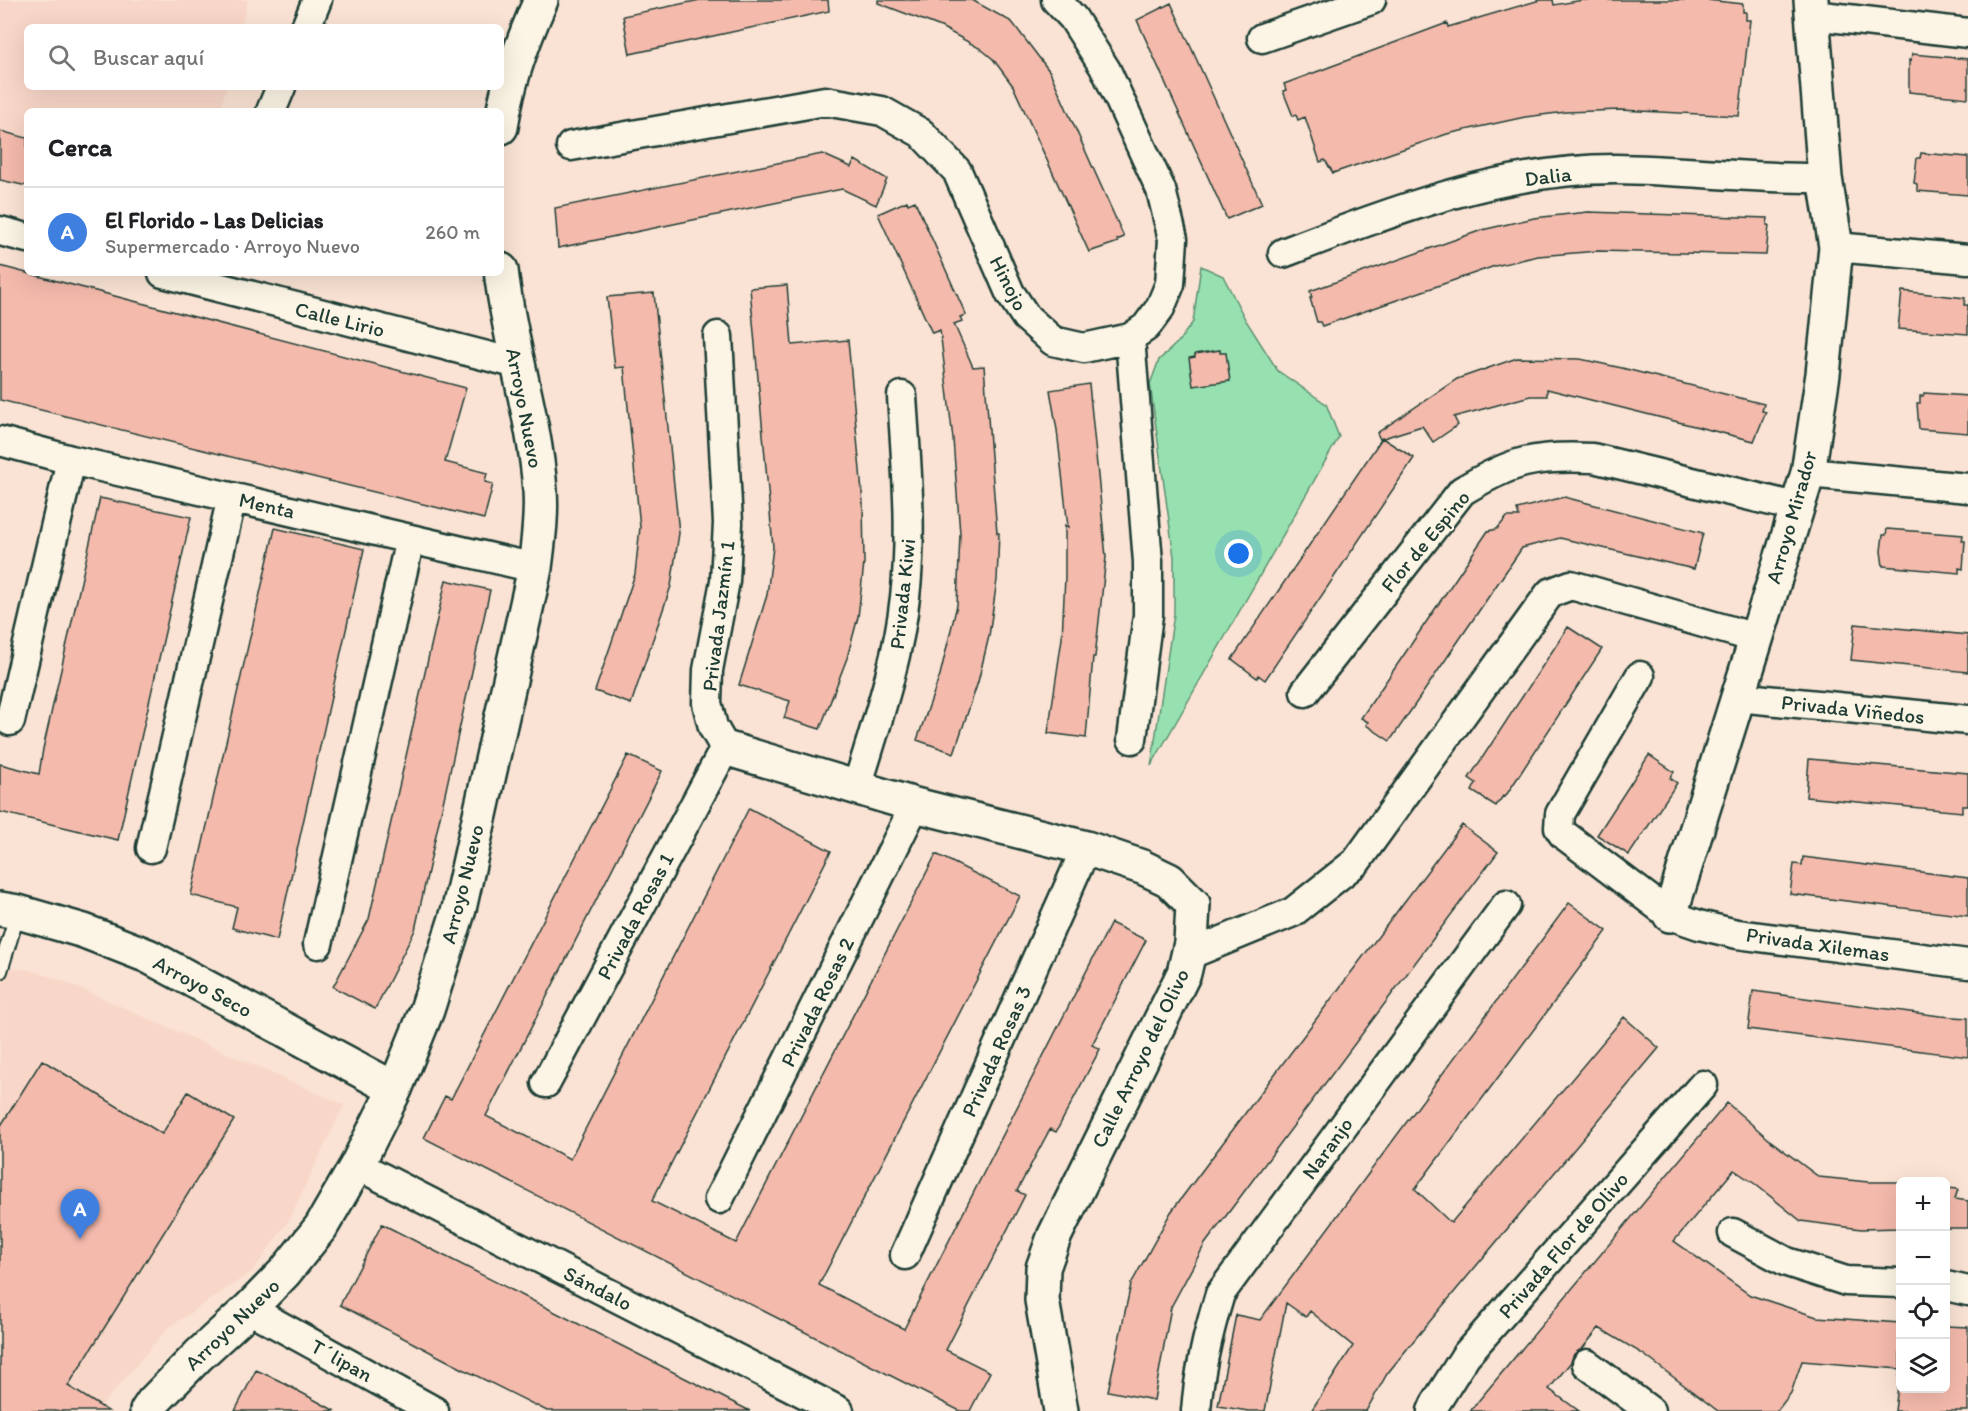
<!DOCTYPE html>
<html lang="es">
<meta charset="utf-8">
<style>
body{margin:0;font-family:Itim,sans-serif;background:#f6f6f6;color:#202124}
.controls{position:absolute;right:18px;bottom:18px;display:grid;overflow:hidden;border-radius:9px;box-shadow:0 6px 24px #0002}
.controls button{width:54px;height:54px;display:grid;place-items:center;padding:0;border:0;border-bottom:2px solid #e0e0e0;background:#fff;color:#202124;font:30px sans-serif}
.you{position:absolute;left:1239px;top:554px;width:21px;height:21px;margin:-15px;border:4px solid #fff;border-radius:50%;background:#1a73e8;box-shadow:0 0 0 9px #1a73e833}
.badge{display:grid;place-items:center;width:39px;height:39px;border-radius:50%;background:#d93025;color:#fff;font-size:20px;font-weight:700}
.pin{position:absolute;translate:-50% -50px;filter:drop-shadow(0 2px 3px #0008)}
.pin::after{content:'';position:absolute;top:32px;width:21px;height:18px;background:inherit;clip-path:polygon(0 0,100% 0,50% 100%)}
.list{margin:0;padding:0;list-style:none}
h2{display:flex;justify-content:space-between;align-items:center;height:78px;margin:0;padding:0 24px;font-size:26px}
h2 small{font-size:20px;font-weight:400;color:#757577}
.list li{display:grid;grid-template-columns:39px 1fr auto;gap:18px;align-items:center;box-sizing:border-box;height:90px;padding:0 24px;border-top:2px solid #e0e0e0}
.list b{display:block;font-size:22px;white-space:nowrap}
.list p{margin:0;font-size:20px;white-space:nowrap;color:#757577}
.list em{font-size:20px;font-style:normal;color:#757577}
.icon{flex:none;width:33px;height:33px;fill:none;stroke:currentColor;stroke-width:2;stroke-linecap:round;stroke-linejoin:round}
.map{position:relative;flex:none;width:1968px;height:1411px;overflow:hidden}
.search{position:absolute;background:#fff;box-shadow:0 6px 24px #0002;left:24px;top:24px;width:480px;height:66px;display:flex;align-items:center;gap:15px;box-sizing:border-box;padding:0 21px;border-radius:9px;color:#757577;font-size:22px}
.panel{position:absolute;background:#fff;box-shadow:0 6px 24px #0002;left:24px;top:108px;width:480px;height:168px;border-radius:9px}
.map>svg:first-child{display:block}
</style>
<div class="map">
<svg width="1968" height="1411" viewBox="0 0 1968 1411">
<rect width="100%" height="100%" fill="#fae3d4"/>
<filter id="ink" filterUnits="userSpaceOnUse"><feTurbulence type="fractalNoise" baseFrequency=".0167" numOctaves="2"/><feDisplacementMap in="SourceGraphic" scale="12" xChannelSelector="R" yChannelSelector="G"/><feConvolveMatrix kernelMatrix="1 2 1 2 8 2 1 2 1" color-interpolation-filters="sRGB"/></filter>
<g filter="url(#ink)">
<path fill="#f8d7c8" d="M0,0H248L241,27H27V87H226L220,111H27V137L0,131Z
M0,967L30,970L63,981L344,1105L289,1220L253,1271L168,1328L102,1405L99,1411H0Z"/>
<path fill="#97e1b0" stroke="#5b8f72" stroke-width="1.5" d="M1201,266L1223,276L1245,319L1278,371L1326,404L1339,437L1151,766L1174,614V557L1150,384L1159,360L1178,342L1193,322Z"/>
<path fill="#f4baac" stroke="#1f3d34" stroke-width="1.5" d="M700,0H828L829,11L630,54L623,16Z
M878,0H972L1012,22L1050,72L1124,237L1117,240L1118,242L1089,252L1013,86L993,59L981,49L941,27L878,3Z
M1540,0H1553L1554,5L1583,0H1707L1743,4V12H1746V20H1750L1739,116L1620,110L1566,112L1525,117L1447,134L1333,173L1325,160L1320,162L1305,117L1298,120L1296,115L1293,116L1283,91L1286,90L1284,84L1447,23L1448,27Z
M1171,3L1262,204L1227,219L1137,20Z
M1912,54L1968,59V98L1909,92V60L1911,61Z
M0,131L27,138V186L0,180Z
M1921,153L1968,157V195L1917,191V184L1914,183L1917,158H1920Z
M822,154L851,167L855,160L887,179L876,205L842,189L558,248L555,208Z
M907,201L908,204L915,201L966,315L960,317L962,321L954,324L973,367L984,366L997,533H999L997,580L989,636L978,682L954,753L917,740L940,675L957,605L960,534L953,439L940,330L932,333L878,214Z
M1588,212L1768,218L1767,225H1769L1766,255L1598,251L1538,256L1495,266L1322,326L1320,322H1317L1310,298H1312L1310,291L1482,230L1534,218Z
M0,266L466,388L445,462L487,473L485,482L493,484L484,519L0,400Z
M787,285L792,345L848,340L863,503L864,563L858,617L847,658L820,729L784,718L790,701L739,685L767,595L773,547L750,288Z
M1902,291L1965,298L1964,305H1968V334L1898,329Z
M654,293L679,533L671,586L631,704L595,691L635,574L640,527L624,367L615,368L607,297Z
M1220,350V353H1226L1230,381L1193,386L1189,358L1195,357V354Z
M1517,358L1580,359L1622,368L1764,404L1762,411L1766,412L1754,441L1547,389V396H1530L1454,417L1458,425L1433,442L1422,426L1380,439L1377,433L1457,379Z
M1089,384L1106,557L1095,657H1093L1086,738L1048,733L1062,638L1065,577V525L1068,527L1057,430L1050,390Z
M1924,393L1968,396V433L1919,429L1917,403H1920V396H1923Z
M1382,438L1414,458L1265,680L1258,675L1257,678L1232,659Z
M1564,497L1703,533L1694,569L1560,538L1522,548L1390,741L1366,725L1368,722L1361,718L1488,531L1497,529L1507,517H1519L1517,509Z
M100,498L191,517L118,840L0,812V764L39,774L43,749Z
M275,528L364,549L277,940L232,928L237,907L191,895Z
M1887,529L1963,535L1962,541H1965L1963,569L1959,568V573L1883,566L1881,551L1883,535H1886Z
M446,580L490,590L415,930L375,1009L333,987L369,919Z
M1855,624L1968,635V672L1851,660Z
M1568,627L1602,649L1505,797L1503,796L1496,806L1472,791L1476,783L1469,778Z
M628,755L662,771L486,1116L570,1159L749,808L831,851L652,1201L736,1243L936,854L1020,896L819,1285L904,1329L1111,923L1146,940L1092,1045L1100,1049L1056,1132L1050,1129L1017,1191L1025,1195L946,1350L990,1372L970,1411H960L424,1138L445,1096L451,1099Z
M1649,755L1674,772L1670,778L1677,783L1629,855L1597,835Z
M1809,759L1968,773V806H1962V812L1806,797Z
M1462,825L1498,852L1205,1244L1171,1307L1154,1400L1108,1391L1131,1284L1171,1212Z
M1803,857L1968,878V916L1790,894L1794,864L1802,865Z
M1569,903L1607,931L1415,1189L1451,1223L1624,1017L1659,1048L1415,1339L1387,1374L1366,1411H1311L1353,1346L1310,1311L1306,1317L1286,1303L1265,1411H1248L1218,1406L1236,1315L1260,1320Z
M1753,991L1940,1016L1968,1018V1057L1748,1029Z
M42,1060L162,1134L188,1092L234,1120L68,1386L108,1411H0V1127Z
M1727,1103L1771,1141L1819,1177L1868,1182H1900V1228L1861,1229L1801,1221L1755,1184L1734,1170L1674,1241L1750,1295L1817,1317L1900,1323V1389H1946V1326L1968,1327V1411H1895L1900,1369L1802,1361L1791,1393L1777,1411H1718L1643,1354L1599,1328L1582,1349L1574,1354L1571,1362L1549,1389L1579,1411H1470Z
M1946,1188L1958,1189L1955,1199L1968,1201V1228H1946Z
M382,1224L423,1245L750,1411H547L463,1369L340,1305Z
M256,1370L278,1380L335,1411H235Z"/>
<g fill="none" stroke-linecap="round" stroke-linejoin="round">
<g stroke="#1f3d34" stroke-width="18">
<path id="lane" d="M0,971L18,912"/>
</g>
<g stroke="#1f3d34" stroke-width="33">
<path id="street" d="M1813,15L1968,33
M306,27L317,0
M1262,38L1371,0
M271,111L281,87
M571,146L825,101L882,111L921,133L957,171L1010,293L1026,317L1053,341L1084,348L1130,338L1146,327L1160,308L1170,284L1173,239L1161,190L1106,70L1073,18L1056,0
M0,231L27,238
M1836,247L1968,259
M1283,253C1390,212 1500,169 1616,169C1686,170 1755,179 1825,178
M163,273L518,364
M1130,338L1148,562V615L1132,739
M0,441L71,460L535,568
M1808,473L1968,488
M1640,676L1560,814L1559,828L1563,834L1670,915L1699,925L1737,934L1968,964
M1305,692L1462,491C1512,461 1534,455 1593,458L1796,507
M1737,697L1968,720
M10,721L71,460
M857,787C876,724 898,662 905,597C913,530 906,462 902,396
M151,848L232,497
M318,944L410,539
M1188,955L1293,912L1356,862L1550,593L1571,585L1756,638
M546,1083L725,748L713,727L707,703L708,670L725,581L728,523L718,336
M357,1165L839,1411
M719,1199L915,805
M1733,1233L1787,1262L1846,1281L1900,1283
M905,1255L1086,848
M1946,1286L1968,1291
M249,1309L434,1411
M1587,1364L1650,1411
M1196,1411C1199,1370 1208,1333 1220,1294L1506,905
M1432,1411L1435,1404L1466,1355L1703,1085"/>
</g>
<g stroke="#1f3d34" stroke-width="38">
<path id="secondary" d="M501,127C507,83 523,40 541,0
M725,748L915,805L1086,848L1142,867L1169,880L1193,904L1191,943L1184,973L1054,1237L1043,1268L1042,1300L1061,1411
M0,909L18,912L84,931L148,956L395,1089
M1670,915L1808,473L1823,374L1836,247L1825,178L1811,0
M147,1411L153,1402L199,1355L249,1309L285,1272L321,1227L357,1165L395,1089L427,1010L459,909L535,568C538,543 542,516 540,491C535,416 509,344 501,270"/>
</g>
<use href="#lane" stroke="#fcf5e5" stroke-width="14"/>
<use href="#street" stroke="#fcf5e5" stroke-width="28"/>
<use href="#secondary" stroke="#fcf5e5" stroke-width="33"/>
</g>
</g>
<g text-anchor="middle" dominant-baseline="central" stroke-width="4.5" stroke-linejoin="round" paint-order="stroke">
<g font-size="21" fill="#1f3d34" stroke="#fcf5e5">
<text transform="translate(1548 176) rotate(-7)">Dalia</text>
<text transform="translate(1009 283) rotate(63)">Hinojo</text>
<text transform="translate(340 319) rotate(14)">Calle Lirio</text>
<text transform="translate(525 408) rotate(79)">Arroyo Nuevo</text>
<text transform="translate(267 505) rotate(13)">Menta</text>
<text transform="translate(1791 517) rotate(-74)">Arroyo Mirador</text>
<text transform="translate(1425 541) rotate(-50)">Flor de Espino</text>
<text transform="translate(902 594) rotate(-84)">Privada Kiwi</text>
<text transform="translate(718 616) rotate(-83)">Privada Jazmín 1</text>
<text transform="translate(1853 709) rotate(6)">Privada Viñedos</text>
<text transform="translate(462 884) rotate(-76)">Arroyo Nuevo</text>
<text transform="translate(635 916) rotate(-62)">Privada Rosas 1</text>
<text transform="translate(1818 944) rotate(8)">Privada Xilemas</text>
<text transform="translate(203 986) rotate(28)">Arroyo Seco</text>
<text transform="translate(817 1002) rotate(-64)">Privada Rosas 2</text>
<text transform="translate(996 1051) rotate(-66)">Privada Rosas 3</text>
<text transform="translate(1140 1058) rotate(-64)">Calle Arroyo del Olivo</text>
<text transform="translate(1327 1148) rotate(-54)">Naranjo</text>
<text transform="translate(1563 1245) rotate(-49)">Privada Flor de Olivo</text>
<text transform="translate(598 1288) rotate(27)">Sándalo</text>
<text transform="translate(232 1324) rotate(-44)">Arroyo Nuevo</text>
<text transform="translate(342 1360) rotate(29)">T´lipan</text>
</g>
</g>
</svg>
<div class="controls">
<button>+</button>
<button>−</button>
<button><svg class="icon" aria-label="locate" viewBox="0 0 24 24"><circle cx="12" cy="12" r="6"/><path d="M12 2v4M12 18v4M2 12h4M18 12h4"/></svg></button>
<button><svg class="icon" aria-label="layers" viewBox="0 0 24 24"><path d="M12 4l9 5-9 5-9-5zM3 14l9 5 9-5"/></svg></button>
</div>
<div class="you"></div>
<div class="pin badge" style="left:80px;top:1239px;background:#3f7fe0">A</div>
<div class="search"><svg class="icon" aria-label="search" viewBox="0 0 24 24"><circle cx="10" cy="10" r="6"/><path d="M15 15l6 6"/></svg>Buscar aquí</div>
<section class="panel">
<h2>Cerca<small></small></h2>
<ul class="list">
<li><span class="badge" style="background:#3f7fe0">A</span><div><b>El Florido - Las Delicias</b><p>Supermercado · Arroyo Nuevo</p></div><em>260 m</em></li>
</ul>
</section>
</div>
